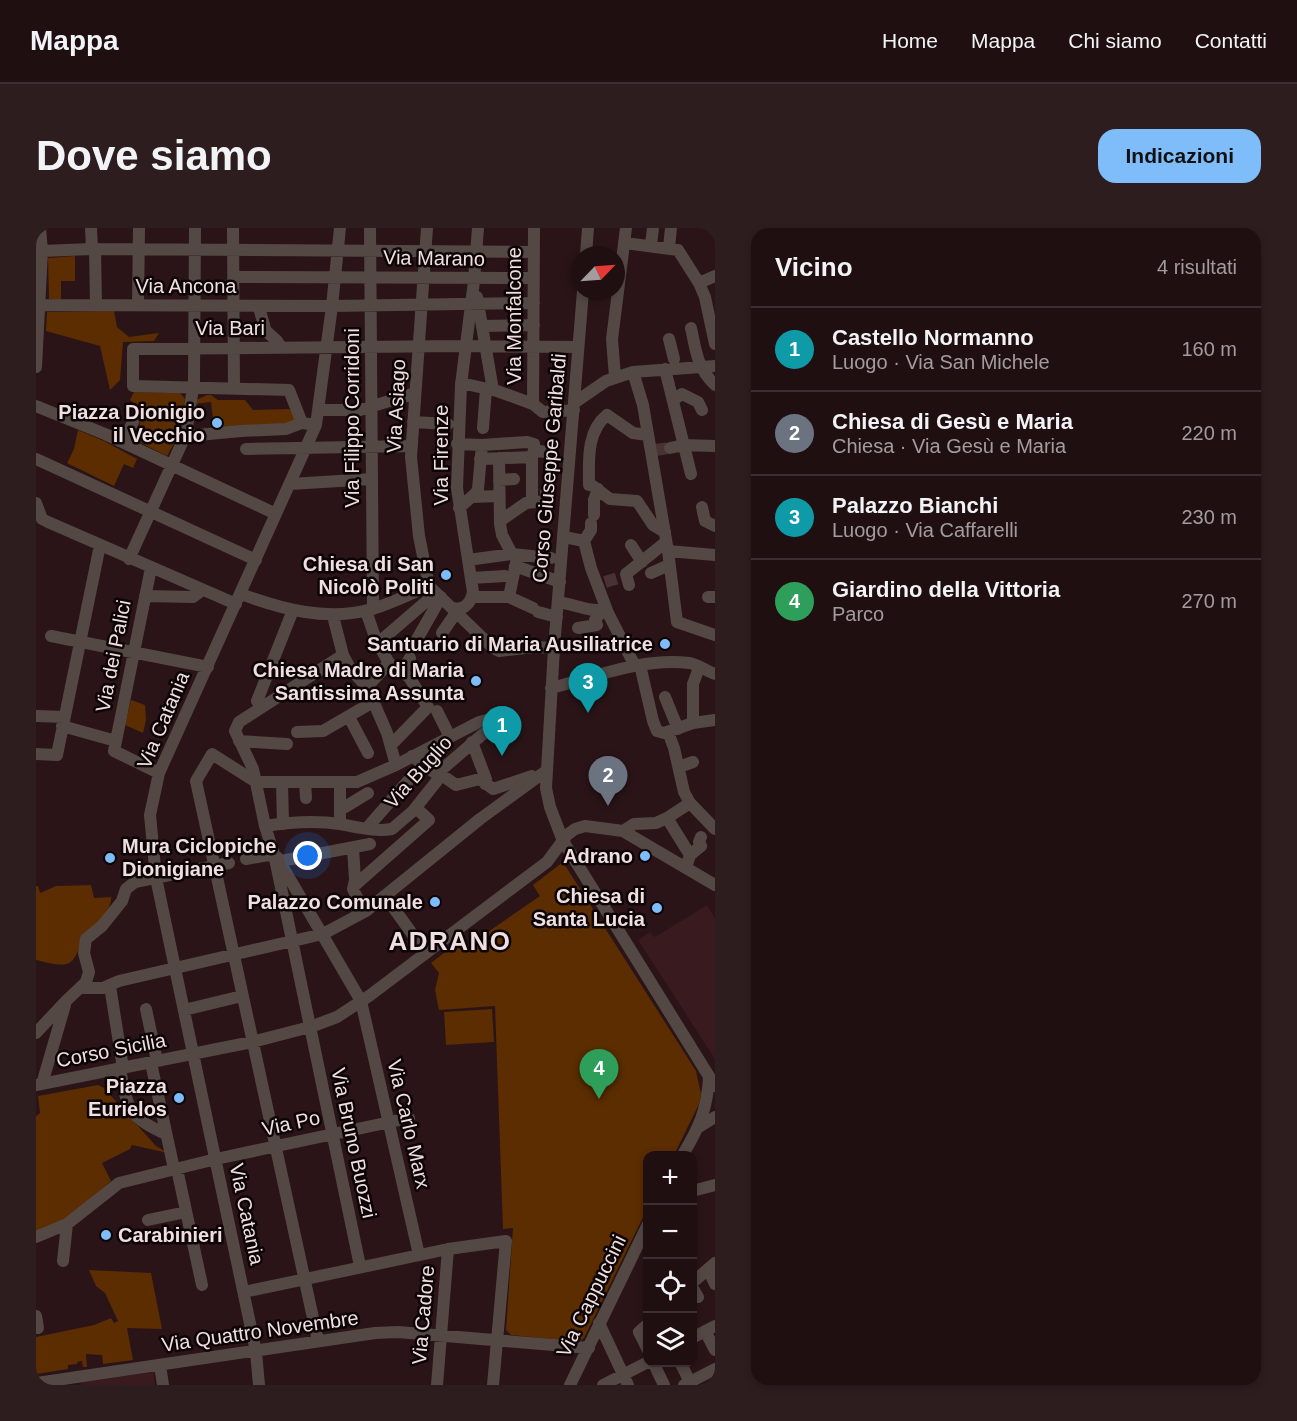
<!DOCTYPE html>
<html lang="it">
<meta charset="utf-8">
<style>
body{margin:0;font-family:Helvetica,sans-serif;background:#2d1d1f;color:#f1f3f6}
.controls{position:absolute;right:18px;bottom:18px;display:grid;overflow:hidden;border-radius:12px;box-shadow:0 3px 9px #0003}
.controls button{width:54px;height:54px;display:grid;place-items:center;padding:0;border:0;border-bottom:2px solid #3d2f31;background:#200f11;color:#f1f3f6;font:30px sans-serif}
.compass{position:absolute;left:535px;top:18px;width:54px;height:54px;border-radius:50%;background:#200f11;box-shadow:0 3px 9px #0003;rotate:65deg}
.you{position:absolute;left:272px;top:628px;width:21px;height:21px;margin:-15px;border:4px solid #fff;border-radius:50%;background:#1a73e8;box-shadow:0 0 0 9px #1a73e833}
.badge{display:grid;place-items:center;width:39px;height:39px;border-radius:50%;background:#7ebdf9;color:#fff;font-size:20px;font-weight:700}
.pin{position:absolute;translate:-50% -50px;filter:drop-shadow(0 2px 3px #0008)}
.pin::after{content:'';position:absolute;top:32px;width:21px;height:18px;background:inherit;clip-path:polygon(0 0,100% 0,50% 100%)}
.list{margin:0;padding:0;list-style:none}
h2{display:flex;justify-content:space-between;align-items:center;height:78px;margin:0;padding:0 24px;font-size:26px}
h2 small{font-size:20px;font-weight:400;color:#a29c9f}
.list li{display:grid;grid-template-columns:39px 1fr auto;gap:18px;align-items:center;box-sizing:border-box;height:84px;padding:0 24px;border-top:2px solid #3d2f31}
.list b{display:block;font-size:22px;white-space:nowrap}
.list p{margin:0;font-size:20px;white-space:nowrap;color:#a29c9f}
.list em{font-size:20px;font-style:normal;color:#a29c9f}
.icon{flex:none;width:33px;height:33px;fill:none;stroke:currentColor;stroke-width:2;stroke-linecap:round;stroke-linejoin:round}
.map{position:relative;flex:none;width:679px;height:1157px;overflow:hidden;border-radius:18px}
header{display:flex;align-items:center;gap:36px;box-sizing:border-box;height:84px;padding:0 30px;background:#200f11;border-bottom:2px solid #3d2f31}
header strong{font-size:28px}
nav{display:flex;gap:33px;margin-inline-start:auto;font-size:21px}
.intro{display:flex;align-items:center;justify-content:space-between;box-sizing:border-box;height:144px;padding:0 36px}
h1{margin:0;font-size:42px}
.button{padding:15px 27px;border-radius:18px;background:#7ebdf9;color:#111;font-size:21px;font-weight:700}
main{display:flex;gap:36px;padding:0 36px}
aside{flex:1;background:#200f11;border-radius:18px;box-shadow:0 3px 9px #0003}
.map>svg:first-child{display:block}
</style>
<header>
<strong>Mappa</strong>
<nav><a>Home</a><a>Mappa</a><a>Chi siamo</a><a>Contatti</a></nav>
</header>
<div class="intro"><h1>Dove siamo</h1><a class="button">Indicazioni</a></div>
<main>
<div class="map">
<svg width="679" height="1157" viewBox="0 0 679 1157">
<rect width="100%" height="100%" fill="#2a1417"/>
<path fill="#381a1f" d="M671,677L679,690V831L602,712L614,704L619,709Z
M118,1144L119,1157H45V1154Z"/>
<path fill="#5b2d00" d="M39,28V53H25V72L13,71L12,30Z
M78,83L81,99L93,109L123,105L118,113L87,114L84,152L74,162L64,118L10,103L11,84Z
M98,164L144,165L149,171L146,201L131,228L101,213C104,199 107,182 94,172Z
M171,167H175L182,172H209L217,182L253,181L258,185L260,192L247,198L178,200L175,174L158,176L160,172Z
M42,202L68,213L101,231L97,240L88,236L78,258L31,235L38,221Z
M95,472L109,477L110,492L107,505L89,497Z
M527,634L660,843L665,866L663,876L638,927L612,928L611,981L548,1110L544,1113H535L475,1107L470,1102L477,1000L467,1001L459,778L403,782L399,762L403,745L395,735L427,710L433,717L504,668L497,657Z
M55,657L58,670L75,669C77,684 52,702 45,715C42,722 40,731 33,735C24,739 9,734 0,732V658H2L4,665L20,658Z
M456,781L458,814L410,817L408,784Z
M62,857L68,860L120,918L132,925L96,917L94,921L66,935L75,953L35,989L0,1004V888L4,885L2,868Z
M53,1042L115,1045L126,1101L91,1100L97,1132L67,1136L66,1127L50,1126L51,1139H47L46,1133L41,1134V1136L32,1137V1141L0,1146V1109L58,1097L75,1090L78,1095L82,1093L69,1065L60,1058Z"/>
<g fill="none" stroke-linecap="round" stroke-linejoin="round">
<path stroke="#483235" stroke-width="12" stroke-dasharray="12 6" stroke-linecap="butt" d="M619,222L634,220
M569,354L582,350"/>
<path stroke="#544845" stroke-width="12" d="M4,0L6,23
M55,0L56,21
M197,0L198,161
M334,0L337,381
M391,0L375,229L383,308L393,358
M589,15L642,22L663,55L679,48
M615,17L617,0
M633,20L635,0
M59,21L60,77
M550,27L552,0
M198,49L498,50
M663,55L669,69L679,116
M547,63L518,420L510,560L514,579L527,613L679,858
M441,69L457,162
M102,76L103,0
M3,77L296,78L498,75
M223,78C224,87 228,93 229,102L241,113L245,119
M446,98L498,97
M655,100C660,123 661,140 679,157
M633,111L638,131
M0,139L6,23L56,21L498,24
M629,141L655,246
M597,144L607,177L632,323L641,394L679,407
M579,149L576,111L590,0
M425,155L461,163L497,176L507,184L538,182
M637,172L646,166L662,174L666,182
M538,175L570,153L597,144L679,138
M497,176L498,0
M0,178L69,206L240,286
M282,182H324L379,165
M377,194L412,196
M266,195L253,162L97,158V121L425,118L542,119
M447,200L450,161
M150,206L162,207L205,203L250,201L266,195L273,196
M612,207L597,205L571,187C550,204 553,233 553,257L557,258L574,271L601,273L617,297L629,304
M87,214L97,194
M421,216L446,217L491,214L498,216V222L514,225L517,229
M634,220L648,217L679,218
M210,221L376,218
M463,230L464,296L466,307L476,326
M0,231L220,332
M444,231L496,229
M463,252L478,251
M254,256L336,251
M436,269L463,268
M496,274V229L498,222
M0,275L6,291L12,294L200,376
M666,279L669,293L679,298
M423,280L440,265L442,261L446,217
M558,287V272L562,261
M464,293L490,275L511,273L510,264
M528,309L548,313L555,340L572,385L599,438
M548,313L555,302V295
M595,317L606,334
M632,323L679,327
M93,331L150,206L158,153L159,0
M432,332L476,326L515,330
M479,338L524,354
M115,340L78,523L123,545
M615,345L633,337
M435,350L469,348
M593,357L590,346L630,314
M393,358L457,420L463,423L499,419L518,420
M205,366C245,381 290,393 332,382C353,377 373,366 393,358
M109,368L157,369L166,362
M436,369H473L497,380
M473,369L481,330
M672,369H679
M522,374C538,376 554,385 570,381
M417,380C429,383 435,374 437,364L421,260L425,157L438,53L442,0
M330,383L340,412L353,435L373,449L392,479L355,517
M502,384L521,389
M297,388L307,427L315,442L331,459L351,505L360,537
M542,400L561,397L559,392L567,382
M406,405L421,383
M15,408L172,439
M342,415L400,365
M376,420L405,369
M307,427L203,494L199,503L217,541L229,598L238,626L324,1038
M604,437L617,493L621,503L628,505L657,495L679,492
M366,444L374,430
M331,459L353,435
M515,460C559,449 607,429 653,435C661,436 671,443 679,446
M629,469L642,501
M221,473L257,382
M401,483L414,509
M0,488L28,489
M313,489L332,525
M657,495V456L663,440
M26,498L80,513
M261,504L287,503L337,474
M632,504L638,520L648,564L654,575L679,601
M203,513L251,516
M436,514L450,551L449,556
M0,526L21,527L64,317
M376,528L399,545L407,548L420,557L444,551L457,561L496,548
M643,539L657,534
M246,554L247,596
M269,554L270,570
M304,554V596
M304,582L332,565
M631,590L654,627L650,640
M229,598C254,594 279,592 304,596C320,599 340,604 356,601L377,583L404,549V543L447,506L465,500V495L451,492L443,494L360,537L321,554H220L176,526L160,553L282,1113
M331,600L372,553
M587,603L679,657
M317,620L319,652L317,661L328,684
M654,627L665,618L663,614L665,609
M241,629L325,773L383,1027
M210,631L238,626
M245,633L334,616
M318,658L393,592L380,580
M349,668L390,725
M74,758L87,840
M45,760H67L83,753L287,706L330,683L444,591L510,543
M110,781L121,833
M148,782L206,768
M0,805L30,773L50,754L53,744L48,725L50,711L66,698L86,673L90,661L99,654L193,635
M115,835L138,941
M84,841C91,879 92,890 130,906
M6,856L29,777
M0,857L216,814L274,799L301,789L333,768L511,634L531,607L539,601L549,598L587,603L598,596L620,595L631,590L654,575
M663,899L679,889
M646,928C663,900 671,882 673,850
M141,941L166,1057
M656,963L679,957
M112,992L150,984
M0,1009L31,996
M27,1033L31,996L83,955L180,931L373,890
M672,1041L679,1056
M656,1055L679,1035
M656,1059L662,1069
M208,1064L412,1021L470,1013L457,1157
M0,1088L2,1100
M563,1095L592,1157
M612,1096L603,1104L612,1122
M669,1103L679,1122
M656,1110L679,1098
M617,1134L628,1157
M644,1134L654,1154
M124,1137L127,1157
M0,1155L339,1105L362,1104L553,1120
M223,1157L220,1124L120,650L114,587L123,545L280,197L296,78L304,0
M401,1157L412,1021
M534,1157L612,996
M567,1157L612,1134
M648,1157L679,1141"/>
</g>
<g fill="#7ebdf9" stroke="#0c0405" stroke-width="2">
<circle cx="181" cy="195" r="6"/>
<circle cx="410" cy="347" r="6"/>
<circle cx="629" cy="416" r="6"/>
<circle cx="440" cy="453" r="6"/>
<circle cx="609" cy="628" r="6"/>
<circle cx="74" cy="630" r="6"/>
<circle cx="399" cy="674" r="6"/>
<circle cx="621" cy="680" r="6"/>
<circle cx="143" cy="870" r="6"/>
<circle cx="70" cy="1007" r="6"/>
</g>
<g text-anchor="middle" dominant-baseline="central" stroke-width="5" stroke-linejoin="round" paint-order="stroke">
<g font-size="20" fill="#f0dfe1" stroke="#0c0405">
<text transform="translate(398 30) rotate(1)">Via Marano</text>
<text x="150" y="58">Via Ancona</text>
<text transform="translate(478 88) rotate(-90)">Via Monfalcone</text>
<text x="194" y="100">Via Bari</text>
<text transform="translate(360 178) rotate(-87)">Via Asiago</text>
<text transform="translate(316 190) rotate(-90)">Via Filippo Corridoni</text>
<text transform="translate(405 227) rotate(-90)">Via Firenze</text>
<text transform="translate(513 240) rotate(-85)">Corso Giuseppe Garibaldi</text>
<text transform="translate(77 428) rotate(-79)">Via dei Palici</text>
<text transform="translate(127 492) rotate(-67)">Via Catania</text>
<text transform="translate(382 544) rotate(-48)">Via Buglio</text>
<text transform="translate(75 822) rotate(-11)">Corso Sicilia</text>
<text transform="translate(255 895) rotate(-12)">Via Po</text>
<text transform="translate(373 896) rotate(77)">Via Carlo Marx</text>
<text transform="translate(318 915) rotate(78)">Via Bruno Buozzi</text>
<text transform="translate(211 986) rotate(78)">Via Catania</text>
<text transform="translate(555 1068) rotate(-64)">Via Cappuccini</text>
<text transform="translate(387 1087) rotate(-85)">Via Cadore</text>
<text transform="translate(224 1103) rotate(-8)">Via Quattro Novembre</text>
</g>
<g font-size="20" font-weight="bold" fill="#f0dfe1" stroke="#0c0405" text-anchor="end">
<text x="169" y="184">Piazza Dionigio<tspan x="169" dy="23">il Vecchio</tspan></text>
<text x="398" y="336">Chiesa di San<tspan x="398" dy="23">Nicolò Politi</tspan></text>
<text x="617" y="416">Santuario di Maria Ausiliatrice</text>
<text x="428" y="442">Chiesa Madre di Maria<tspan x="428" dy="23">Santissima Assunta</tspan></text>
<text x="86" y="618" text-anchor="start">Mura Ciclopiche<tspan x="86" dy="23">Dionigiane</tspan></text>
<text x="597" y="628">Adrano</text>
<text x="609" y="668">Chiesa di<tspan x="609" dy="23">Santa Lucia</tspan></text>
<text x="387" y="674">Palazzo Comunale</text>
<text x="131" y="858">Piazza<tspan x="131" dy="23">Eurielos</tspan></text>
<text x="82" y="1007" text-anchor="start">Carabinieri</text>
</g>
<g font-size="26" font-weight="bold" letter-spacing="1.5" fill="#f0dfe1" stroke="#0c0405">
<text x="414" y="713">ADRANO</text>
</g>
</g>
</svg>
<div class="controls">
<button>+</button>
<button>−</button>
<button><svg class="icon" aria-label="locate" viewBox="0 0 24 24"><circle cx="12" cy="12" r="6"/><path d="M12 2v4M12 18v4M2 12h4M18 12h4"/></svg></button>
<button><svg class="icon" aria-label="layers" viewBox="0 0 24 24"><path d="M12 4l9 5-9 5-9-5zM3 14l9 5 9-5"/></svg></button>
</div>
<svg class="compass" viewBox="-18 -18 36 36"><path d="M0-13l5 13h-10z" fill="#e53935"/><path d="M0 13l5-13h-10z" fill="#a29c9f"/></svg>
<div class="you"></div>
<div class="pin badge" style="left:466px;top:528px;background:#0f9aa8">1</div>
<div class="pin badge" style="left:572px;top:578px;background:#6b7280">2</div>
<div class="pin badge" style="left:552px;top:485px;background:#0f9aa8">3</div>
<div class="pin badge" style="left:563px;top:871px;background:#2e9e5b">4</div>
</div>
<aside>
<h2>Vicino<small>4 risultati</small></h2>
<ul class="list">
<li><span class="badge" style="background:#0f9aa8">1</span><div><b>Castello Normanno</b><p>Luogo · Via San Michele</p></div><em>160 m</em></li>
<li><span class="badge" style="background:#6b7280">2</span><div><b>Chiesa di Gesù e Maria</b><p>Chiesa · Via Gesù e Maria</p></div><em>220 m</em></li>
<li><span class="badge" style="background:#0f9aa8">3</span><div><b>Palazzo Bianchi</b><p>Luogo · Via Caffarelli</p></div><em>230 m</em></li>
<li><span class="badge" style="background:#2e9e5b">4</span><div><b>Giardino della Vittoria</b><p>Parco</p></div><em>270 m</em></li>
</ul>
</aside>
</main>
